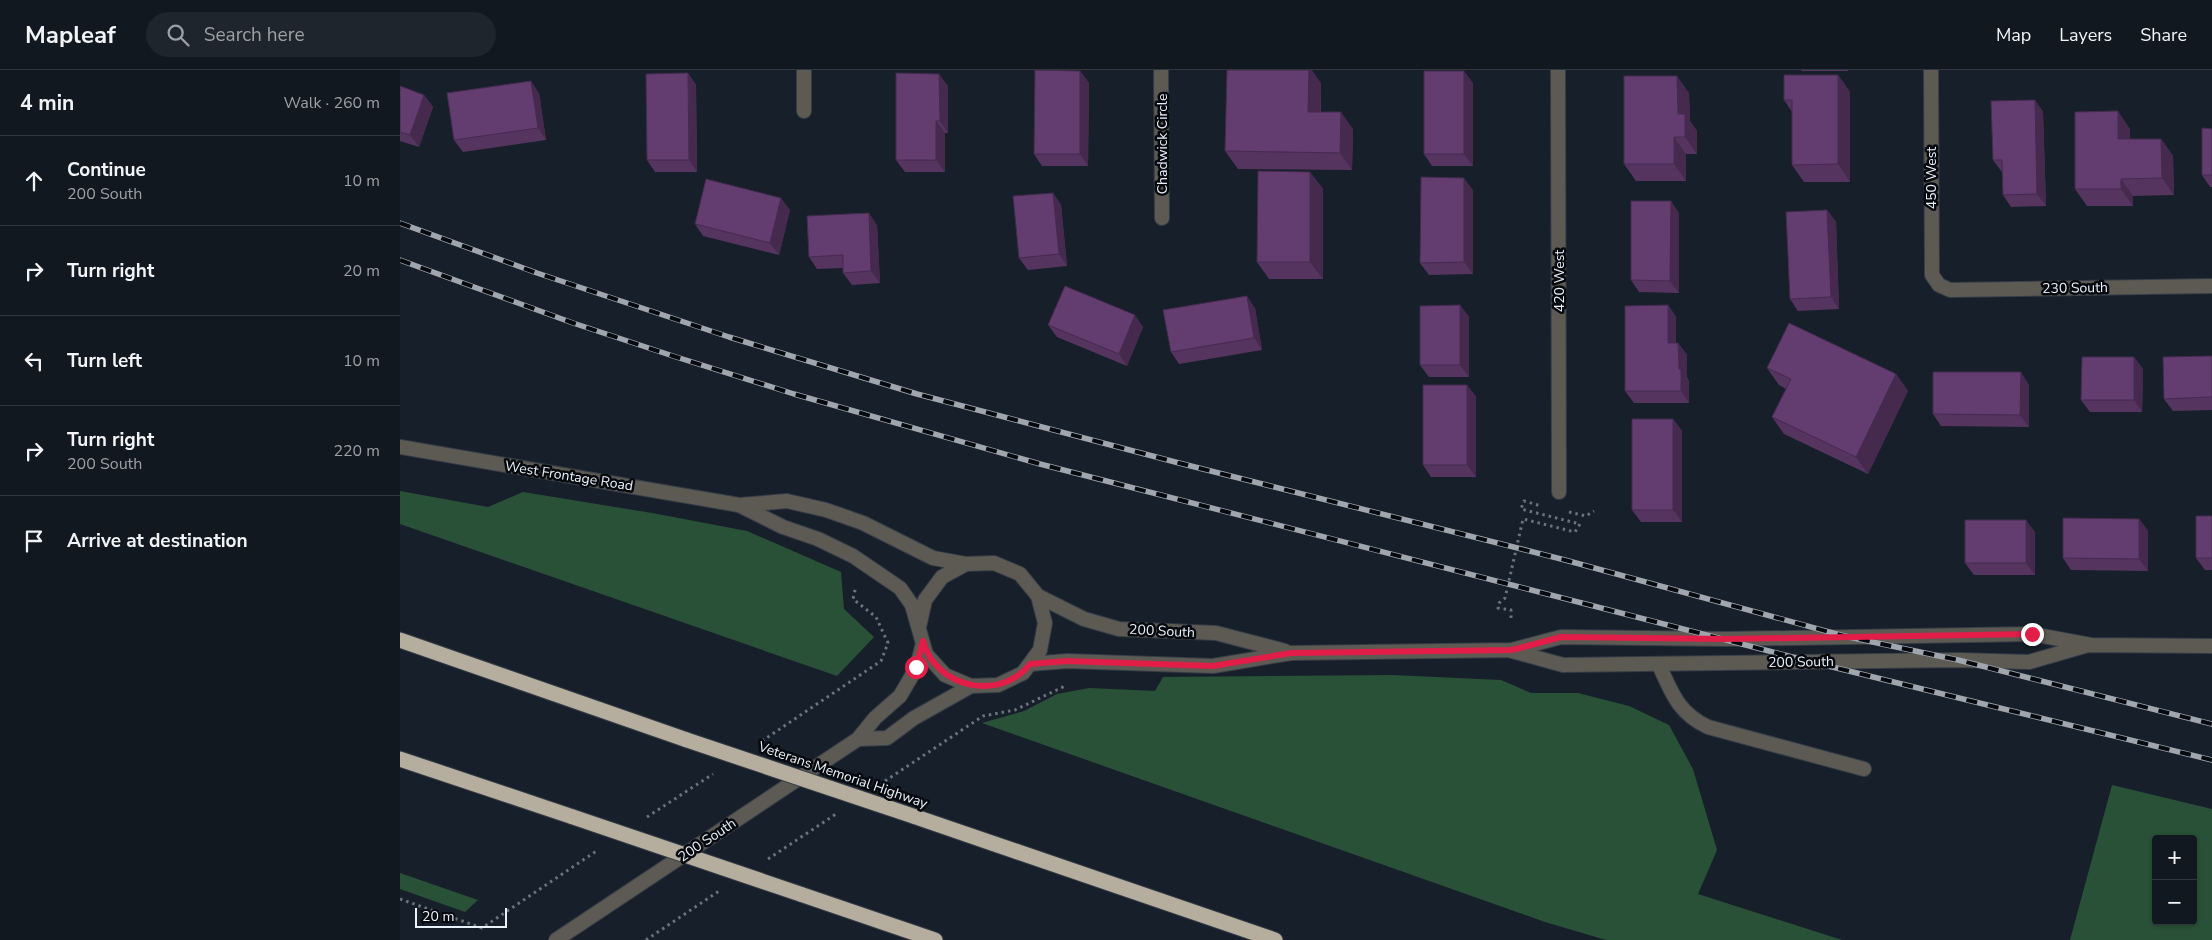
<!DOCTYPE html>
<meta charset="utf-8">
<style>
body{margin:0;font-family:"Nunito Sans",sans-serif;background:#1e252d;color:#f1f3f6}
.controls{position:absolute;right:15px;bottom:15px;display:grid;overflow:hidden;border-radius:5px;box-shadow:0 1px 4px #0004}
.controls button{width:45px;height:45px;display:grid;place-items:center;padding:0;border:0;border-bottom:1px solid #30373e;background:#111820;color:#f1f3f6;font:25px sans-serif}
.scale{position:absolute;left:15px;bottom:12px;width:92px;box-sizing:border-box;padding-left:5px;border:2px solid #ebf1f8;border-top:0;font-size:14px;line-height:18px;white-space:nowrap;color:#ebf1f8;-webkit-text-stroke:4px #06090e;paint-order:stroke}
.stop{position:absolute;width:15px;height:15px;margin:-11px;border:4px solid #e11d48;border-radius:50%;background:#fff}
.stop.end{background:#e11d48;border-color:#fff;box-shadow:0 1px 5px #0008}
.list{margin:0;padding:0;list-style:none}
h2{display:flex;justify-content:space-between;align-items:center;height:65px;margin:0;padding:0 20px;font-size:21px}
h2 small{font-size:16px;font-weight:400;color:#9ca0a5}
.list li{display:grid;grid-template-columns:32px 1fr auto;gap:15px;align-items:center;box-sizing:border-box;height:90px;padding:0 20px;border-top:1px solid #30373e}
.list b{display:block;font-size:19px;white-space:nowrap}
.list p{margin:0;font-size:16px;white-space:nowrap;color:#9ca0a5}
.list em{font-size:16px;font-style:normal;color:#9ca0a5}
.icon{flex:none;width:28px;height:28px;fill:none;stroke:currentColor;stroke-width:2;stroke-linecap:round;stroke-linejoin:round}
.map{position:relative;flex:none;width:1812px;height:870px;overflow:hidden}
header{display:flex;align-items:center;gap:30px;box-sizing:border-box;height:70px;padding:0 25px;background:#111820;border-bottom:1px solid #30373e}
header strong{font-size:24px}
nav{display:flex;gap:28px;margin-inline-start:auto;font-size:18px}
.search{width:350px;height:45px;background:#1e252d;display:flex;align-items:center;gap:12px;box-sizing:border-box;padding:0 18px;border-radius:28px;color:#9ca0a5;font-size:19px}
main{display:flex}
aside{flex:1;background:#111820}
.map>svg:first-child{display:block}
</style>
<header>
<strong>Mapleaf</strong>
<div class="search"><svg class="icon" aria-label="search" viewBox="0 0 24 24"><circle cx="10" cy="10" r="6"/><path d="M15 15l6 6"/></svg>Search here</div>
<nav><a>Map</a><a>Layers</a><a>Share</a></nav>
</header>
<main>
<aside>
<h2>4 min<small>Walk · 260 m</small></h2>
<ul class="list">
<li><svg class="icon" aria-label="ahead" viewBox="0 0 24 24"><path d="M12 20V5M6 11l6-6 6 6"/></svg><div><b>Continue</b><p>200 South</p></div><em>10 m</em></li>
<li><svg class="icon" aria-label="right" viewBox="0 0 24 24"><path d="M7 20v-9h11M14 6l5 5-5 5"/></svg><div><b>Turn right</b></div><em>20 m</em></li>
<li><svg class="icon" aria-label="left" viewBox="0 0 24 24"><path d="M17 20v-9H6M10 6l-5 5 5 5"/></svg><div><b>Turn left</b></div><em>10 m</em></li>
<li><svg class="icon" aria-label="right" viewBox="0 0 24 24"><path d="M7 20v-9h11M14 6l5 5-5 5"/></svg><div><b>Turn right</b><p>200 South</p></div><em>220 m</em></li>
<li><svg class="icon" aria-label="arrive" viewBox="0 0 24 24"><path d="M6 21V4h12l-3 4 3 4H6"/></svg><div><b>Arrive at destination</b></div></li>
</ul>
</aside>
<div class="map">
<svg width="1812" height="870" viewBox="0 0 1812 870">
<rect width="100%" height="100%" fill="#17202a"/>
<path fill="#295137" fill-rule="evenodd" d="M0,421L88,437L123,422L252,443L347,461L441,502L444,539L474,567L437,606L0,454Z
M992,605L1101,610L1131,623H1178L1229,636L1269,655L1293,699L1317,780L1298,824L1442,870H1206L1145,852L582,653L624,641L657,624L689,618L755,621L763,607Z
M1712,715L1812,739V870H1670ZM1756,769H1793V851H1756Z
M0,803L78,830L65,842L0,819Z"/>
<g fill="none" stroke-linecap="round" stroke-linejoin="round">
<g stroke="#353d47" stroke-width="16">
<path id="service" d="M1259,595C1272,623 1278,643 1308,657L1464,699"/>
</g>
<g stroke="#353d47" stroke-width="16">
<path id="minor" d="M404,0V41
M761,0L762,148
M1158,0L1159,422
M1531,0L1532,205L1539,215L1550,220L1812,216"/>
</g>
<g stroke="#353d47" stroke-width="16">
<path id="tertiary" d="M0,377L339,435L383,457L418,469L453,486L500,518L512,535L526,584L545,605L571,616L598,615L623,603L640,580L645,553L638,526L620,504L594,493L566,494L542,507L525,530L519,557
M340,435L387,431L426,440L463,453L533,488L566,494
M638,526L684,549L719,559L816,563L885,581
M1112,581L1163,595L1558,590L1629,592L1688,575L1812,576
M630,594L667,591L813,596L891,583L1112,580L1161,567L1325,569L1632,564L1691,575
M458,669L487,668L514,648L571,616
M156,870L458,669L475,648L500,626L517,597L523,573"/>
</g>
<g stroke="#353d47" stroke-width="17">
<path id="motorway" d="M0,570L287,670
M0,689L173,747
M513,746L875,870
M400,824L535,870"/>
</g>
<path stroke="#6b737c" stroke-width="3" stroke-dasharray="2.5 4" stroke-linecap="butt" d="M1169,442L1186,446L1194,441
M1111,548V540L1098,538L1099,533L1105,528L1123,449L1175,462L1180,454L1121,439L1124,431L1141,436
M362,671L481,591L488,573L476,547L453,529L456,516
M485,711L583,646L615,640L665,616
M247,747L313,704
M368,789L436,744
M0,829L82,858L198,780
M246,870L319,821"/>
<use href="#service" stroke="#5d5a54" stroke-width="14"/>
<use href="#minor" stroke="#5d5a54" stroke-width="14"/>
<use href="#tertiary" stroke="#5d5a54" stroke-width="14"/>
<use href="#motorway" stroke="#b5ad9d" stroke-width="15"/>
<g stroke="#9fa6ae" stroke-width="5.5">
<path id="rail" d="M0,153L137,203L329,267L517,324L779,393L1165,490L1444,566L1558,590L1812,654
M0,190L173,253L273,286L394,324L640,394L1412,592L1812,690"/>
</g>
<use href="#rail" stroke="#06090e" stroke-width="4" stroke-dasharray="11" stroke-linecap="butt"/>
<g stroke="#353d47" stroke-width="17" stroke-linecap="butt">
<path id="motorway-bridge" d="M287,670L513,746
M173,747L400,824"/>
</g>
<use href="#motorway-bridge" stroke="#b5ad9d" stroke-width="15"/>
</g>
<path fill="#553460" d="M1401,0H1448V1H1402Z
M680,1L689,13L688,96H642L634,84Z
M288,3L296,15L297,102H255L247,90Z
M1438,5L1450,22V112H1404L1392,95V42L1384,30Z
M921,13V42L953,59L952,100L838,99L825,81Z
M1073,13V96H1032L1024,84Z
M0,16L24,25L33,37L19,77L0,71Z
M548,16V63H545V102H505L496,90Z
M139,23L146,70L63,82L54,70Z
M1289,23L1290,51L1297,61V84H1286V111H1236L1224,94Z
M1635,30L1643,42L1646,136L1611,137L1603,125L1602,102L1593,90Z
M1730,59V69H1761L1773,86L1774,125L1733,126V136H1687L1675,119Z
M1812,59V117H1810L1802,105Z
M910,102L923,119V209H869L857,192Z
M1073,120V204L1029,205L1020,193Z
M653,123L661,135L667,196L628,200L619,188Z
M390,140L379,185L303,166L295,154Z
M1427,140L1436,152L1439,239L1398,241L1390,229Z
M1279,143V223L1239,222L1231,210Z
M477,155L480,213L452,215L443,203V198L417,199L409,187Z
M1060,235L1069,247V307H1029L1020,295Z
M1268,235L1276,247V273H1278L1287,285V307L1289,311V333H1234L1225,321Z
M855,238L862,280L779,294L771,282Z
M648,255L743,257L727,296L657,267Z
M1812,286V340L1773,341L1764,329Z
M1734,287L1743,299L1742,342H1690L1681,330Z
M1367,298L1496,304L1508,321L1468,404L1384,364L1372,347L1386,319L1379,315Z
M1067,315L1076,327V407H1031L1023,395Z
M1629,315V357L1541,356L1533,344Z
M1273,349L1282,361V452H1241L1232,440Z
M1812,446V500H1805L1796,488Z
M1739,449L1748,461V501L1671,500L1663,488Z
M1635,462V505H1574L1565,493Z"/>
<path fill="#452a4e" d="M909,0H912L921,13L920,59L908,42Z
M680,1L689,13L688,96L680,84Z
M1064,1L1073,13V96L1064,84Z
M288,3L296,15L297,102L289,90Z
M539,4L548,16V63L540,51Z
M1438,5L1450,22V112L1438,94Z
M1277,6L1289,23L1290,51L1297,61V84L1285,67L1278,44Z
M131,11L139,23L146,70L138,58Z
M24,25L33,37L19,77L10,65Z
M1635,30L1643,42L1646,136L1637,124Z
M1718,41L1730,59V86L1718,69Z
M941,42L953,59L952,100L940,83Z
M536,51L545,63V102L536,90Z
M1274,67L1286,84V111L1274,94Z
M1761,69L1773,86L1774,125L1762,108Z
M910,102L923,119V209L910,192Z
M1064,108L1073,120V204L1064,192Z
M1721,109L1733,126V136L1721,119Z
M653,123L661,135L667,196L659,184Z
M381,128L390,140L379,185L370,173Z
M1271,131L1279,143V223L1270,211Z
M1427,140L1436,152L1439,239L1431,227Z
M469,143L477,155L480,213L471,201Z
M847,226L855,238L862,280L854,268Z
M1060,235L1069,247V307L1060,295Z
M1268,235L1276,247V285L1268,273Z
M735,245L743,257L727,296L719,284Z
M1278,273L1287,285V307L1289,311V333L1281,321L1279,299Z
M1734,287L1743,299L1742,342L1734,330Z
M1621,302L1629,315V357L1620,345Z
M1496,304L1508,321L1468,404L1456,387Z
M1067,315L1076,327V407L1067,395Z
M1273,349L1282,361V452L1273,440Z
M1739,449L1748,461V501L1739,489Z
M1626,450L1635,462V505L1626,493Z"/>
<path fill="#633c70" stroke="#452a4e" d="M635,0L680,1V84H634Z
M827,0H909L908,42H941L940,83L825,81Z
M1024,1H1064V84H1024Z
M288,3L289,90H247L246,4Z
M496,3L539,4L540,51H536V90H496Z
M1384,5H1438V94L1392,95V30H1384Z
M1224,6H1277L1278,44H1285V67H1274V94H1224Z
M131,11L138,58L54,70L47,23Z
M0,16L24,25L10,65L0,62Z
M1635,30L1637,124L1603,125L1602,90H1593L1591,31Z
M1718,41V69H1761L1762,108L1721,109V119H1675V42Z
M1802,58L1812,59V105H1802Z
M858,101L910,102V192H857Z
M1021,107L1064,108V192L1020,193Z
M306,109L381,128L370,173L295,154Z
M653,123L659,184L619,188L613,126Z
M1231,131H1271L1270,211L1231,210Z
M1427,140L1431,227L1390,229L1386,142Z
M469,143L471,201L443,203V185L409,187L407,146Z
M665,216L735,245L719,284L648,255Z
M847,226L854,268L771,282L763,240Z
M1060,235V295H1020V236Z
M1268,235V273H1278L1279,299H1281V321H1225V236Z
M1389,253L1496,304L1456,387L1372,347L1391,309L1367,298Z
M1812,286V327L1764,329L1763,287Z
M1682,287H1734V330H1681Z
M1533,302H1621L1620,345L1533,344Z
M1023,315H1067V395H1023Z
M1232,349H1273V440H1232Z
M1796,446H1812V488H1796Z
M1663,448L1739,449V489L1663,488Z
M1565,450H1626V493H1565Z"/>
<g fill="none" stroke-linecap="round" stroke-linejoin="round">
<path stroke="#e11d48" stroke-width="6" d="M516,597L523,571C535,617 599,633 630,594L667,591L813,596L891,583L1112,580L1161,567L1325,569L1632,564"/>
</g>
<g text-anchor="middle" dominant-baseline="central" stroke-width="5" stroke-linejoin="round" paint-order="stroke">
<g font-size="14" fill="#ebf1f8" stroke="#06090e">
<text transform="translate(762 74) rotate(-90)">Chadwick Circle</text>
<text transform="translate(1531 108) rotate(-90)">450 West</text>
<text transform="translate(1159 211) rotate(-90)">420 West</text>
<text transform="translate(1675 218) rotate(-1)">230 South</text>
<text transform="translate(169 406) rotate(9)">West Frontage Road</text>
<text transform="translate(762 561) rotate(3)">200 South</text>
<text transform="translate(1401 592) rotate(-1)">200 South</text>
<text transform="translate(443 705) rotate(19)">Veterans Memorial Highway</text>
<text transform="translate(307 770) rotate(-34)">200 South</text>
</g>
</g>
</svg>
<div class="controls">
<button>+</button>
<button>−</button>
</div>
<div class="scale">20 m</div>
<div class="stop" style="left:516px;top:597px"></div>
<div class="stop end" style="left:1632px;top:564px"></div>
</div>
</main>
